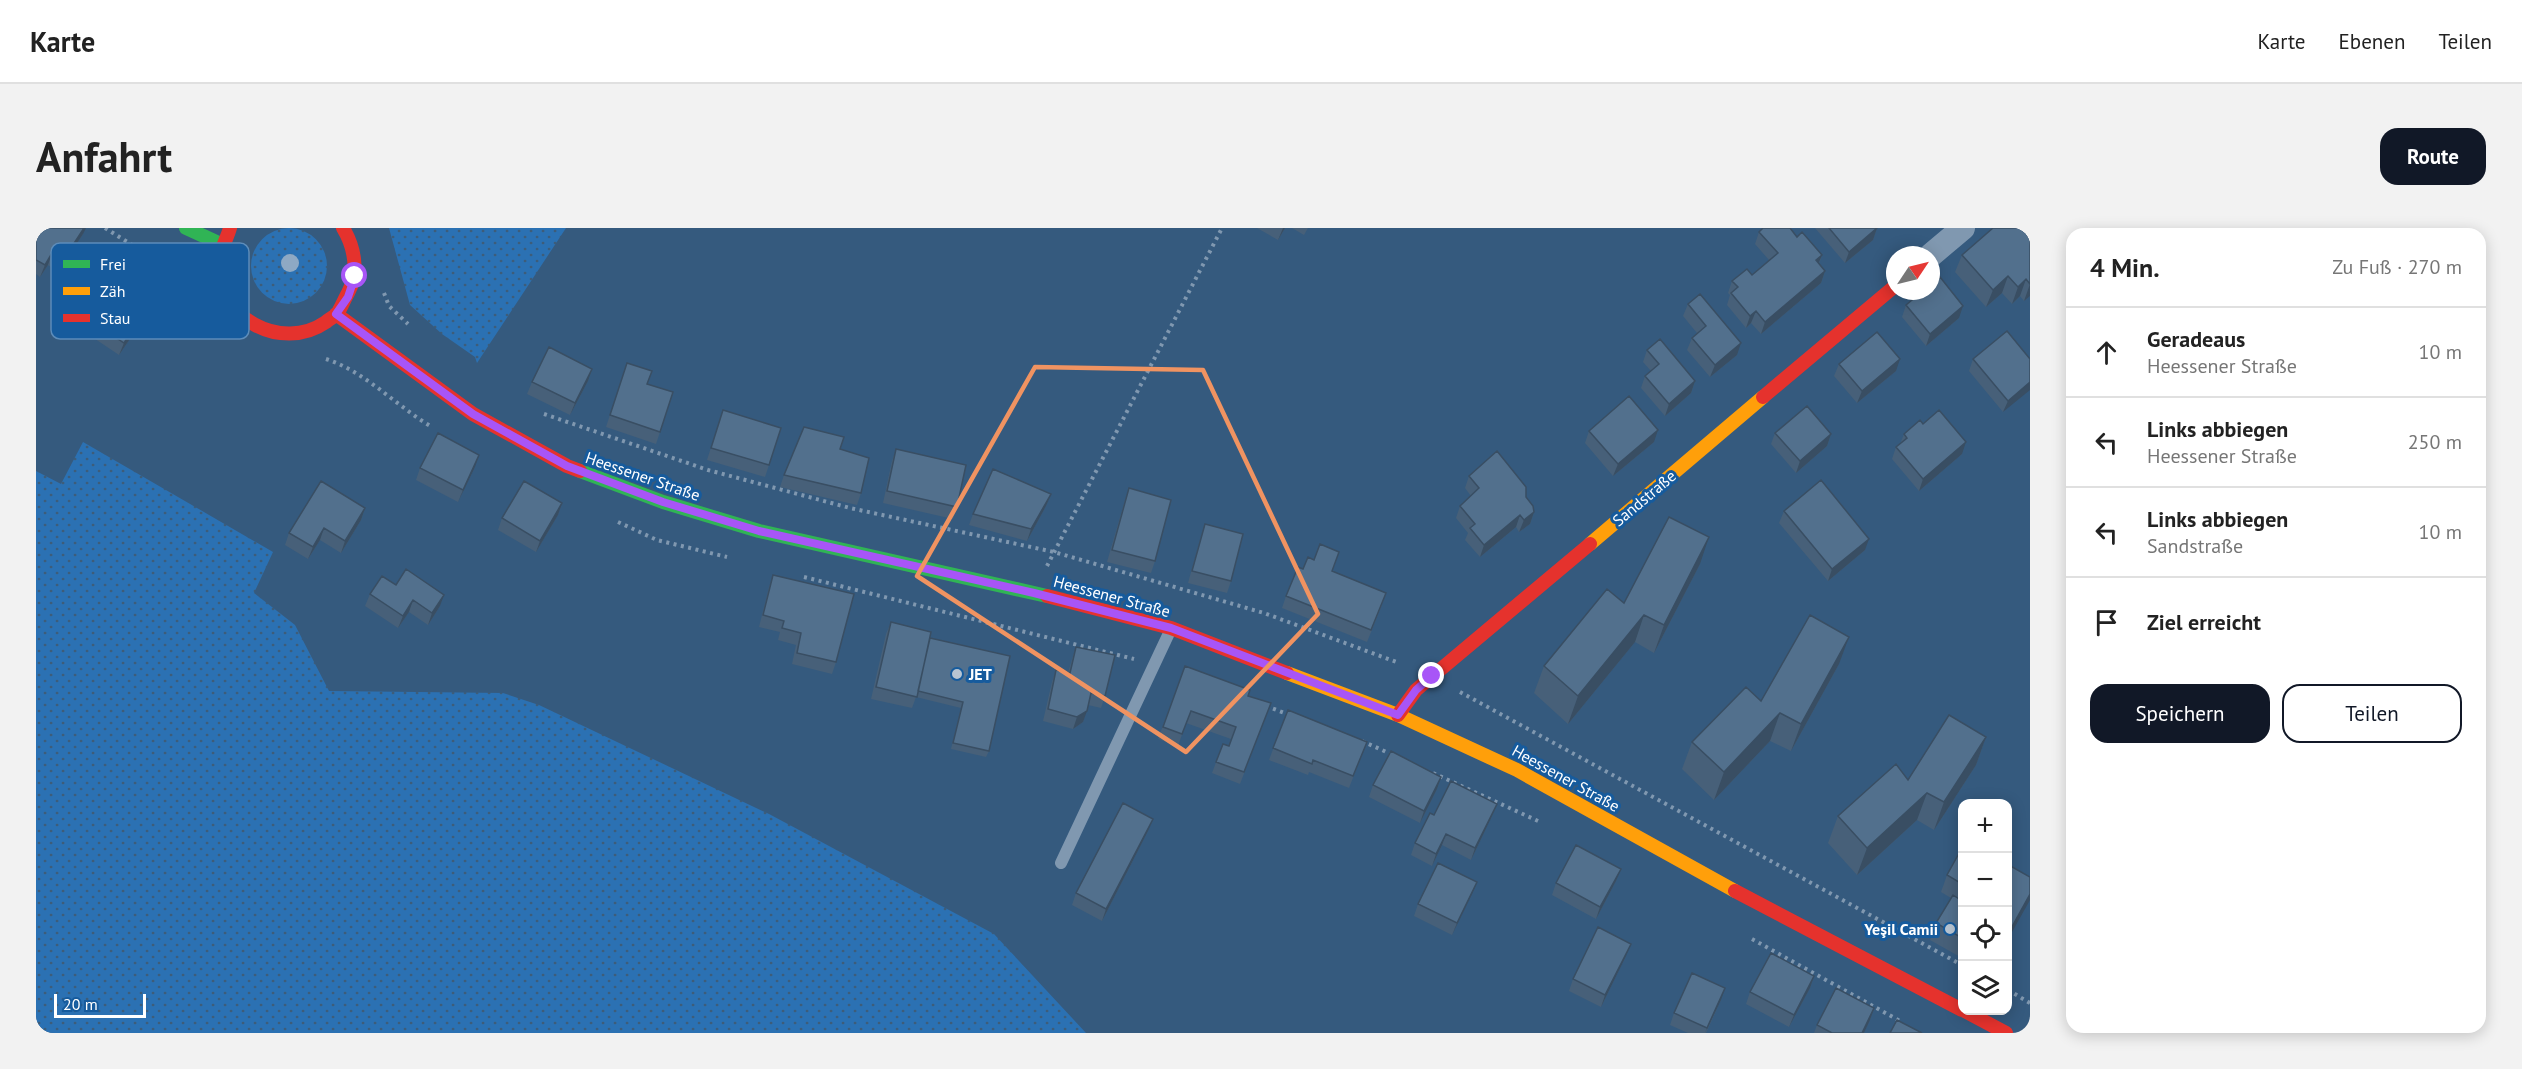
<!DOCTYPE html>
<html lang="de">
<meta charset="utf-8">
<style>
body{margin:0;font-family:"PT Sans",sans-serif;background:#f2f2f2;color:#222}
.controls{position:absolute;right:18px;bottom:18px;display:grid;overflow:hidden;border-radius:12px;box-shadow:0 3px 15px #0003}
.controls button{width:54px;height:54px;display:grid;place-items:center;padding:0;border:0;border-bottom:2px solid #e0e0e0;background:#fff;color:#222;font:30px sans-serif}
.compass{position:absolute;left:1850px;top:18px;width:54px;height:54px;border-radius:50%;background:#fff;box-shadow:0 3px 15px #0003;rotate:55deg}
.scale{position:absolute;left:18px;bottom:15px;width:92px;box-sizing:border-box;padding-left:6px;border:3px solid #fff;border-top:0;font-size:16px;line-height:21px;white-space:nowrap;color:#fff;-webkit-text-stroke:4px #165b9d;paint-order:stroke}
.stop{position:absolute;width:18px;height:18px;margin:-14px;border:4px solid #a855f7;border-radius:50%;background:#fff}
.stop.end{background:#a855f7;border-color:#fff;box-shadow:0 2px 6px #0008}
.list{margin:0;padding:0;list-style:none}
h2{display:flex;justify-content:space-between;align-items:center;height:78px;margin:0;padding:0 24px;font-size:26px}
h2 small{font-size:20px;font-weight:400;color:#767676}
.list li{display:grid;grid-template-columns:39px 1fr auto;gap:18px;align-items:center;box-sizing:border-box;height:90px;padding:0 24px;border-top:2px solid #e0e0e0}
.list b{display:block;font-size:22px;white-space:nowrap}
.list p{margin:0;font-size:20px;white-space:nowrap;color:#767676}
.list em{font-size:20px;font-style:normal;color:#767676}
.actions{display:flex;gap:12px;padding:18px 24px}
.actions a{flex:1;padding:14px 0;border:2px solid #111827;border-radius:18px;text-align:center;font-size:21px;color:#111827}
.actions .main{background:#111827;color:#fff}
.icon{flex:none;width:33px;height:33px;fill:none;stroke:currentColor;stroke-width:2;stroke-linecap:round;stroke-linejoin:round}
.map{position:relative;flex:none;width:1994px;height:805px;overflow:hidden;border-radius:18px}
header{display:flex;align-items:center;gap:36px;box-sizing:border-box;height:84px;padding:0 30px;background:#fff;border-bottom:2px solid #e0e0e0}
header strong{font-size:28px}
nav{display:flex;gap:33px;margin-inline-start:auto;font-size:21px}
.intro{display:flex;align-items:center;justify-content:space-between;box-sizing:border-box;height:144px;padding:0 36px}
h1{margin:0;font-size:42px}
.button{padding:15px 27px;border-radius:18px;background:#111827;color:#fff;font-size:21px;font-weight:700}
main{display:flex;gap:36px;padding:0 36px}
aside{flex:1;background:#fff;border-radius:18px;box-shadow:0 3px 15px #0003}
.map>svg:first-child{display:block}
</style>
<header>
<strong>Karte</strong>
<nav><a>Karte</a><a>Ebenen</a><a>Teilen</a></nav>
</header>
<div class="intro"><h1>Anfahrt</h1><a class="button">Route</a></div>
<main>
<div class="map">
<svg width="1994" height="805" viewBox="0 0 1994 805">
<defs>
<pattern id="grass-dots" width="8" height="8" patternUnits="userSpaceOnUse" patternTransform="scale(1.5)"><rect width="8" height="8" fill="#2b71b3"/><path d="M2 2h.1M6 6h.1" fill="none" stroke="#3d5d7a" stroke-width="1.8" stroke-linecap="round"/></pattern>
</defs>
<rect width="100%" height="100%" fill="#355a7e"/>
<path fill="url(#grass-dots)" d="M353,0H530L441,135L439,129L406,106L374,77Z
M215 38a38 38 0 1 1 76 0a38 38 0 1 1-76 0Z
M47,214L237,324L218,365L259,397L293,463L467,465L503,477L733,586L958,706L1050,805H0V243L25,256Z"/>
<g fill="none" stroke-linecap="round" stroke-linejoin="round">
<path stroke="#8098b0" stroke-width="4" stroke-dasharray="3 4.5" stroke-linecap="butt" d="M69,0L149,50L152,56
M348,65L353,78L372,96
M290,131C330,144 360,178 396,199
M508,186L672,242L814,280L1018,324L1228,385L1363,435
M582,294L621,312L691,329
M1011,338L1186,0
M768,349L1098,431
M1424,464L1926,737
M1230,478L1254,487
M1326,513L1357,527
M1397,545L1502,593
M1716,711L1864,793
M1972,762L1994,775"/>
<path stroke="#8098b0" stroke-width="12" d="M1025,635L1134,403"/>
<path stroke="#8098b0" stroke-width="24" d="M1895,27L1927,0"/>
<path stroke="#30b455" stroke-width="14" d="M150,0L185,16
M544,243L627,274L723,303L1011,368"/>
<path stroke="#ff9f0a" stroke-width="14" d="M1554,316L1727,169
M1251,445L1362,487L1481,542L1699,663"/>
<path stroke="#e5322d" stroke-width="14" d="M194,0C191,11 183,24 183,35C181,90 245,125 290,94C293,91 298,89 301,86C305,80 308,72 312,65C323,44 319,20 307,0
M300,86L437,186L531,238L544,243
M1727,169L1859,58
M1011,368L1135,400L1251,445
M1362,487L1380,462L1554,316
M1699,663L1926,782
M1927,782L1970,805"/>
</g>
<circle fill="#8ea9c4" cx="254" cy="35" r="9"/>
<path fill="#476079" d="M0,0L47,6L22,44L12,37L4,49L0,46Z
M1221,0H1249L1242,12Z
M1256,0H1272L1268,7Z
M1779,0H1841L1837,12L1809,35Z
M1994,0V68L1988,73L1984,68L1976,76L1966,65L1950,79L1919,44L1926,27Z
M1723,4L1761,9L1786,27L1783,36L1789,43L1785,55L1725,106L1715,95L1710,100L1691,77L1694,67L1692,65L1696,53L1716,47L1733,32L1719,16Z
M114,75L110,87L83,127L28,90L33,78Z
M1652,76L1701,127L1674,149L1651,122L1656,110L1661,105L1647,88Z
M1870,77L1923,90L1890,118L1866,89Z
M1611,122L1659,153L1655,165L1629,188L1605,160L1609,148L1615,143L1607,134Z
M1937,131H1994L1967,184L1933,143Z
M591,135L611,156L624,204L620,216L570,199Z
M1803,136L1860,143L1821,175L1798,148Z
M556,141L552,153L534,187L491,166L496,154Z
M687,182L733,237L729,249L671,232Z
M1887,196L1926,226L1883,263L1856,231L1860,219L1864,216L1868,206Z
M1553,203L1618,214L1577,248L1549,215Z
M1739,205L1795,206L1791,218L1760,245L1735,216Z
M804,221L825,265L821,277L744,259L748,247Z
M860,221L921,279L917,291L847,275L856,233Z
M439,239L422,274L380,252L384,240Z
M1433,248L1490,269L1498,284L1494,296L1483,304L1480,299L1444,329L1429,312L1432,305L1420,290L1424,278L1435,268L1429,260Z
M1093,260L1119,333L1115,345L1071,334L1089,272Z
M1015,266L1010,278L991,313L933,297L937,286Z
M526,275L522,287L500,324L462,302L466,290Z
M329,280L325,292L305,325L284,312L272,331L249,317L253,305Z
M1748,283L1829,322L1792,353L1743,295Z
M1169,296L1195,353L1191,365L1152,355L1165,308Z
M1664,336L1618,425L1599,414L1532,496L1498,465L1508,438L1588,375Z
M1267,341L1296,343L1346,377L1331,414L1246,380L1250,368Z
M737,347L800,434L796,446L756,436L760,417L742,412L744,404L723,399L733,359Z
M360,357L404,378L392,397L373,384L362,400L329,378L334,366Z
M855,394L894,410L953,523L950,529L915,521L925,480L880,469L876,480L835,471L850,406Z
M1040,419L1069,468L1065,480L1052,477L1047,494L1037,501L1007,493L1016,454L1020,442L1032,445L1036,431Z
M1803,436L1755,523L1734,513L1678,572L1646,541L1656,514L1725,473Z
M1149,438L1212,468L1235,475L1204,556L1176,545L1187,516L1193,518L1195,511L1150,495L1142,518L1122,511Z
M1252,482L1331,514L1313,560L1273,544L1272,547L1233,532Z
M1950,509L1940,537L1898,602L1881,592L1821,647L1792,615L1802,588L1872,552Z
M1405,549L1401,561L1384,595L1333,569L1337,557Z
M1461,576L1456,588L1435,632L1406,617L1396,638L1375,627L1379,615L1398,587Z
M1117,591L1112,603L1066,693L1036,677L1040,665Z
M1926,620V730L1894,712L1900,695L1915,670L1905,664L1911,647Z
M1585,641L1580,653L1560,691L1516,667L1520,655Z
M1436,666L1416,707L1378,688L1382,676Z
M1590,728L1565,779L1533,763L1537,751Z
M1778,748L1774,760L1753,799L1710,776L1714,764Z
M1685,772L1670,805H1652L1634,797L1638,785Z
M1838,780L1834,792L1828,805H1778L1781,797Z"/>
<path fill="#394e63" d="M48,0H50L47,6L22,44L27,32Z
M1247,0H1249L1242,12Z
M1841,0L1837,12L1809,35L1813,24Z
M16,25L12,37L4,49L9,37Z
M1786,27L1781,39L1780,32Z
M1789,43L1785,55L1725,106L1729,94Z
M1972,48L1966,65L1950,79L1957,62Z
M1990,51L1984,68L1976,76L1982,59Z
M1994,56V68L1988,73Z
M114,75L110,87L83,127L88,115Z
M1927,78L1923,90L1890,118L1894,106Z
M1720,83L1715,95L1710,100L1714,88Z
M1705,115L1701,127L1674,149L1679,137Z
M1864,131L1860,143L1821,175L1826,163Z
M556,141L552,153L534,187L539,175Z
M1659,153L1655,165L1629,188L1633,176Z
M1994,154V162L1967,184L1972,173Z
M1622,202L1618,214L1577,248L1582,236Z
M1795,206L1791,218L1760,245L1764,233Z
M1930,214L1926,226L1883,263L1887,251Z
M443,227L439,239L422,274L427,262Z
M1015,266L1010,278L991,313L995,301Z
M526,275L522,287L500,324L504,313Z
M329,280L325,292L305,325L309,313Z
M1498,284L1494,296L1483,304L1488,292Z
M1484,287L1480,299L1444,329L1448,317Z
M288,300L284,312L272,331L277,319Z
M1673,309L1664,336L1618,425L1628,397Z
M1833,311L1829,322L1792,353L1796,341Z
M408,367L404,378L392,397L396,385Z
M377,372L373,384L362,400L367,388Z
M1608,387L1599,414L1532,496L1542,468Z
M1813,409L1803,436L1755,523L1765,496Z
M1051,483L1047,494L1037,501L1041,489Z
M1744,485L1734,513L1678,572L1688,544Z
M1950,509L1940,537L1898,602L1908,574Z
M1405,549L1401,561L1384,595L1388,583Z
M1891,565L1881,592L1821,647L1831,620Z
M1461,576L1456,588L1435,632L1439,620Z
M1117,591L1112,603L1066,693L1070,681Z
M1410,606L1406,617L1396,638L1400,626Z
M1585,641L1580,653L1560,691L1564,679Z
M1441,654L1436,666L1416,707L1421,695Z
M1994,666V672L1971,713V709L1973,704Z
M1595,716L1590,728L1565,779L1569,767Z
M1778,748L1774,760L1753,799L1758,787Z
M1689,760L1685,772L1669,805L1671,800Z
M1838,780L1834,792L1828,805H1826Z"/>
<path fill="#52708d" stroke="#394e63" stroke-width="1.5" d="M0,0H48L27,32L16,25L9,37L0,32Z
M1727,0H1754L1761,9L1766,4L1786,27L1780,32L1789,43L1729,94L1720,83L1714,88L1695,65L1702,59L1696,53L1711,41L1716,47L1742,25L1723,4Z
M1793,0H1841L1813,24Z
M1957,0H1994V56L1990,51L1982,59L1972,48L1957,62L1926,27Z
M59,38L114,75L88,115L33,78Z
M1904,49L1927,78L1894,106L1870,77L1887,63H1895V56Z
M1664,66L1705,115L1679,137L1656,110L1670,98L1652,76Z
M1971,103L1994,131V154L1972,173L1937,131Z
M1841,104L1864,131L1826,163L1803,136Z
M1624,111L1659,153L1633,176L1609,148L1623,136L1611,122Z
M513,119L556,141L539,175L496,154Z
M591,135L616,143L611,156L637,164L624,204L574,187Z
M1593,168L1622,202L1582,236L1553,203Z
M1771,178L1795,206L1764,233L1739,205Z
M687,182L745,200L733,237L675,220Z
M1903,182L1930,214L1887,251L1860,219L1871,210L1868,206L1884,192L1887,196Z
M768,199L808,209L804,221L833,230L825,265L748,247Z
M402,205L443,227L427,262L384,240Z
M860,221L930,237L921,279L851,263Z
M1461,223L1490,259V269L1497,278L1498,284L1488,292L1484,287L1448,317L1434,300L1439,296L1424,278L1443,260L1433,248Z
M957,241L1015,266L995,301L937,286Z
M1785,252L1833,311L1796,341L1748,283Z
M285,253L329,280L309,313L288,300L277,319L253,305Z
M488,253L526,275L504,313L466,290Z
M1093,260L1135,272L1119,333L1076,322Z
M1633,289L1673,309L1628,397L1608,387L1542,468L1508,438L1571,361L1588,375Z
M1169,296L1207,306L1195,353L1156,343Z
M1284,316L1303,324L1296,343L1350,365L1335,402L1250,368L1262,339L1267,341L1272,329L1278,332Z
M370,341L408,367L396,385L377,372L367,388L334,366L346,348L360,357Z
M737,347L818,366L800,434L761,425L765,405L746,400L748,393L727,387Z
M1774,387L1813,409L1765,496L1744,485L1688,544L1656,514L1710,459L1725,473Z
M855,394L895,404L881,469L840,459Z
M894,410L974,428L953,523L917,515L927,474L882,463Z
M1040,419L1079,427L1069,468L1055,465L1051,483L1041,489L1012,481L1020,442L1034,445Z
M1149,438L1214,462L1212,468L1235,475L1208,544L1180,534L1187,516L1193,518L1200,499L1155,483L1146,506L1127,499Z
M1252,482L1331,514L1317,548L1277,532L1276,536L1237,520Z
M1913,487L1950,509L1908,574L1891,565L1831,620L1802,588L1860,536L1872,552Z
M1355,523L1405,549L1388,583L1337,557Z
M1415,553L1461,576L1439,620L1410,606L1400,626L1379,615L1394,585L1398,587Z
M1087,575L1117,591L1070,681L1040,665Z
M1540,617L1585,641L1564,679L1520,655Z
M1926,620V656L1911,647Z
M1402,635L1441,654L1421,695L1382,676Z
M1971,636L1994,649V666L1973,704L1971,703Z
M1917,667L1926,673V710L1900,695Z
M1562,699L1595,716L1569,767L1537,751Z
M1735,725L1778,748L1758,787L1714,764Z
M1656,745L1689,760L1671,800L1638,785Z
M1800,760L1838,780L1826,805H1796L1781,797Z
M1861,792L1886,805H1854Z"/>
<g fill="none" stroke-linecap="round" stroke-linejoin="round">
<path stroke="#a855f7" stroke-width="8" d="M319,48L312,69L300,86L437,186L531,238L627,274L723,303L998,365L1135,400L1362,487L1380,462L1396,448"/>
</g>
<path fill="none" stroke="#f09361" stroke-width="4.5" stroke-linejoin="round" d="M999,139L1167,142L1282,386L1150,524L881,348Z"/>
<g fill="#b8c5d2" stroke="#165b9d" stroke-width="2">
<circle cx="921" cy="446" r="6"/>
<circle cx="1914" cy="701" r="6"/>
</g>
<g text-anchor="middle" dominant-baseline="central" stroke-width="6" stroke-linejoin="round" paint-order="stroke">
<g font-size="16" fill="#fff" stroke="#165b9d">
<text transform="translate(607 248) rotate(19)">Heessener Straße</text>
<text transform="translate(1608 270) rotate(-40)">Sandstraße</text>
<text transform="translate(1076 368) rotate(15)">Heessener Straße</text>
<text transform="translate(1530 550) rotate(29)">Heessener Straße</text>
</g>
<g font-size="16" font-weight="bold" fill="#fff" stroke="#165b9d" text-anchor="start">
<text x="933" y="446">JET</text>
<text x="1902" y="701" text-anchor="end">Yeşil Camii</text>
</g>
</g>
<rect x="15" y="15" width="198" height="96" rx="9" fill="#165b9d" stroke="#5c8cba" stroke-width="1.5"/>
<rect x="27" y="32" width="27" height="8" fill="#30b455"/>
<rect x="27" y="59" width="27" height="8" fill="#ff9f0a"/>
<rect x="27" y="86" width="27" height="8" fill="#e5322d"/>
<g font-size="16" fill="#fff">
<text x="64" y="42">Frei</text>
<text x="64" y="69">Zäh</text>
<text x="64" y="96">Stau</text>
</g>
</svg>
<div class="controls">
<button>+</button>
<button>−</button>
<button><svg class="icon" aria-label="locate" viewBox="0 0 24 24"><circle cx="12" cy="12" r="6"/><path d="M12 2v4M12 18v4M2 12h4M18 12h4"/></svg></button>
<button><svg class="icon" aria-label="layers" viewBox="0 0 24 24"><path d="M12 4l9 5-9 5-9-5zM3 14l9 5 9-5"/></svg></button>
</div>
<svg class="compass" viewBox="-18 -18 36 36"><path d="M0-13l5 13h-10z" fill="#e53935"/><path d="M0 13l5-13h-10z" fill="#767676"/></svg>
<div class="scale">20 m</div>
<div class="stop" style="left:319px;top:48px"></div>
<div class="stop end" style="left:1396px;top:448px"></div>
</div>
<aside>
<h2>4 Min.<small>Zu Fuß · 270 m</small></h2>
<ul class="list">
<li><svg class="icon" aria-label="ahead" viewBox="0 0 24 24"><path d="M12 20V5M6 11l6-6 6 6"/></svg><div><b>Geradeaus</b><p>Heessener Straße</p></div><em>10 m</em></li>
<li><svg class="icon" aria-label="left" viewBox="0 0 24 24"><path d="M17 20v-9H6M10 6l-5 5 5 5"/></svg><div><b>Links abbiegen</b><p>Heessener Straße</p></div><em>250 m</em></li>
<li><svg class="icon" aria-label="left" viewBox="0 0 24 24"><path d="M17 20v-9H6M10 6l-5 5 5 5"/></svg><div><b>Links abbiegen</b><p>Sandstraße</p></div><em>10 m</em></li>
<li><svg class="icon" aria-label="arrive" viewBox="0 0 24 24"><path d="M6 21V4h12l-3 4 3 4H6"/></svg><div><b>Ziel erreicht</b></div></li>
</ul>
<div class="actions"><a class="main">Speichern</a><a>Teilen</a></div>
</aside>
</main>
